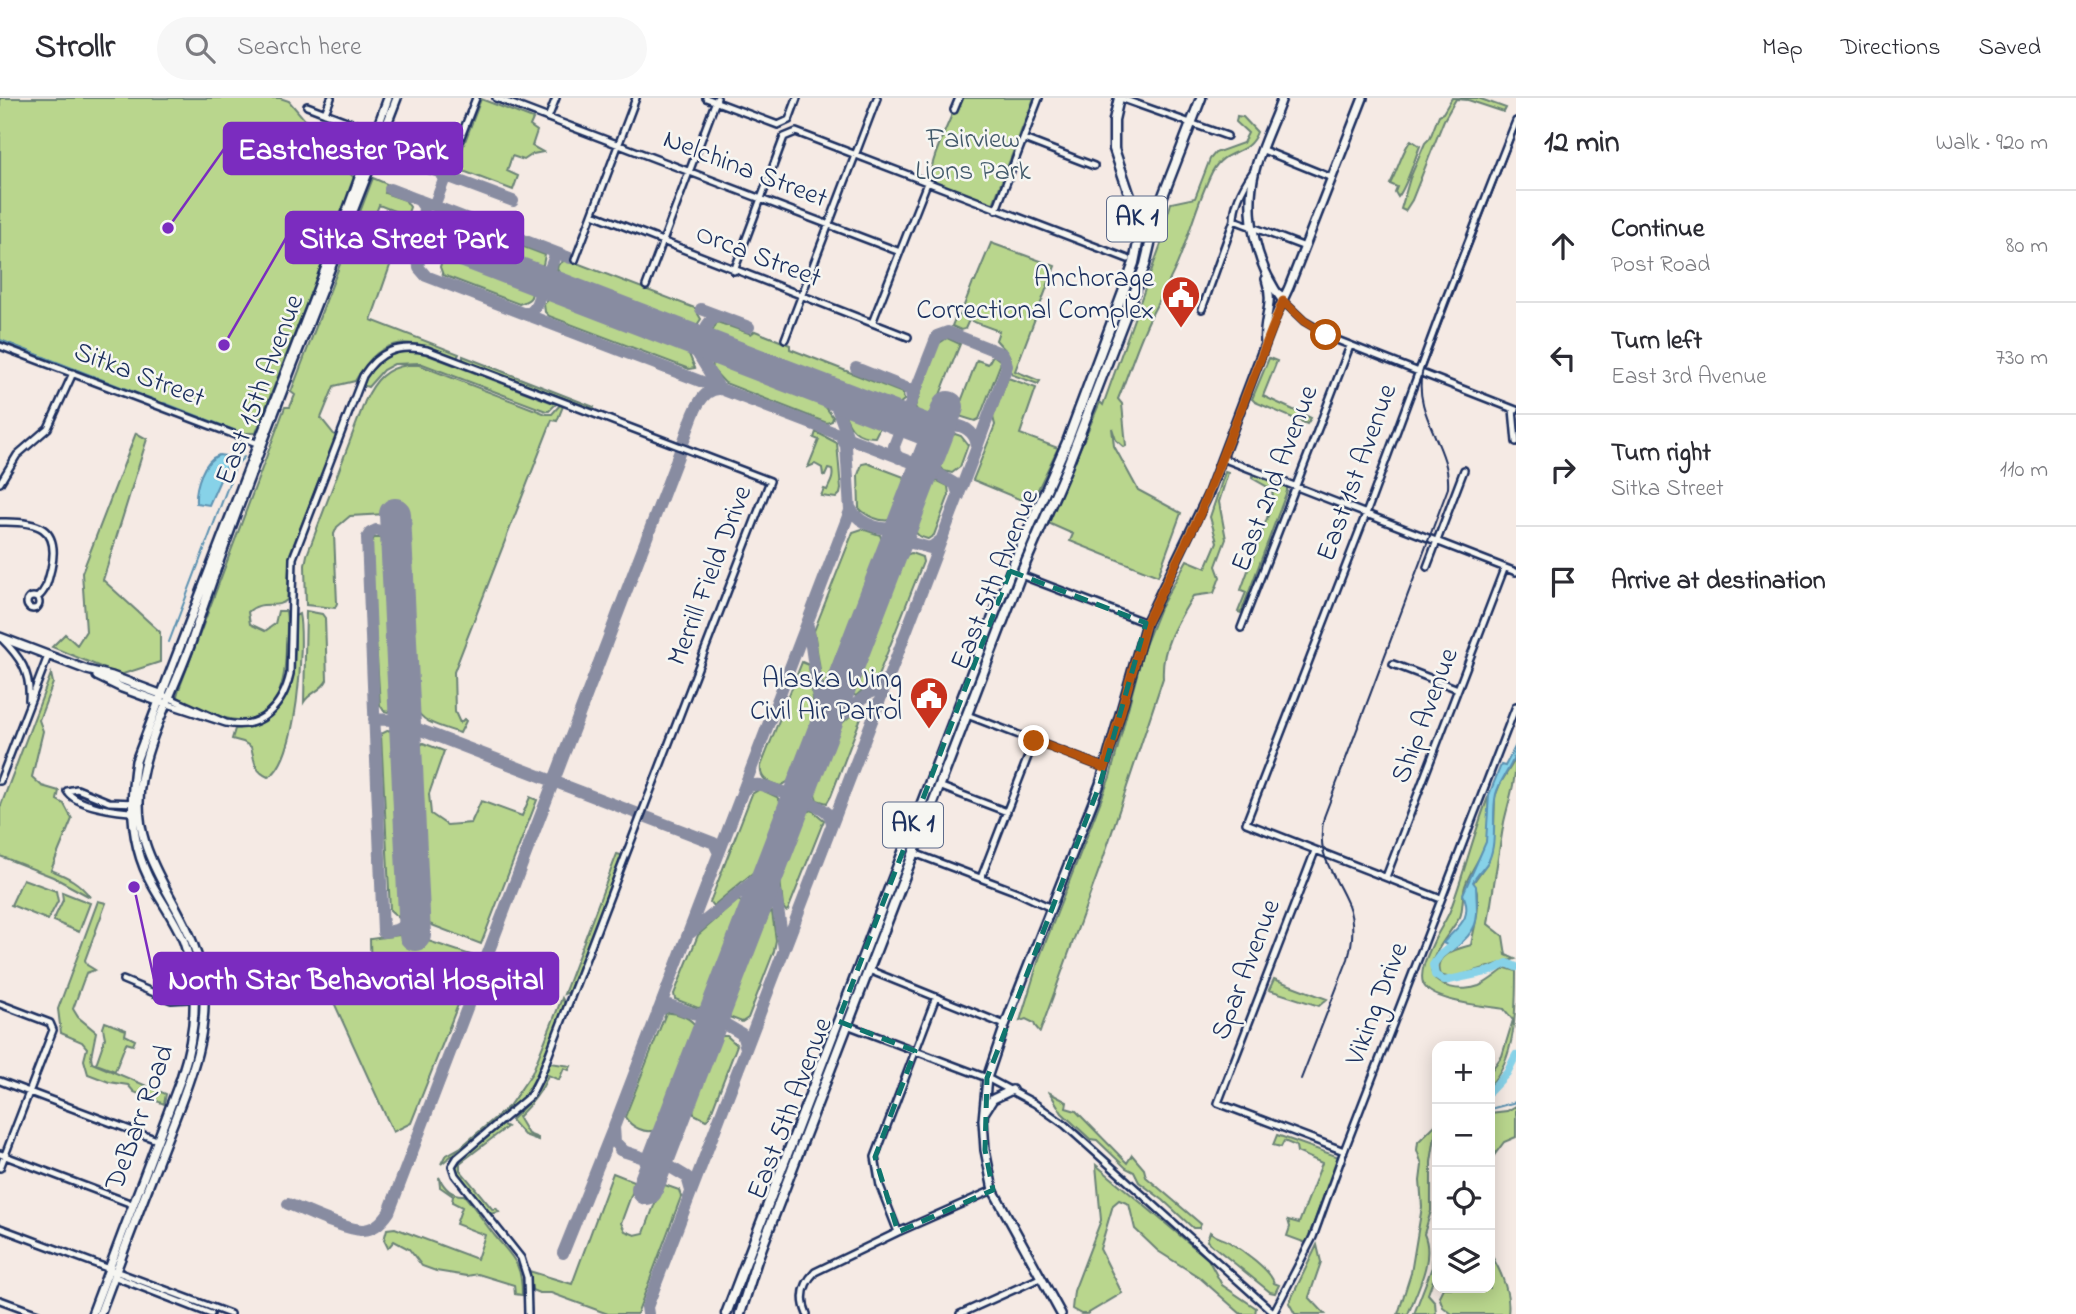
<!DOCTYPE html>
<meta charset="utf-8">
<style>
body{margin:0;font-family:"Indie Flower",sans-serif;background:#f7f7f7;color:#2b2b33}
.controls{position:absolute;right:21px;bottom:21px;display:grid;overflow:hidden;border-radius:14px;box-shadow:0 4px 18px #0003}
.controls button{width:63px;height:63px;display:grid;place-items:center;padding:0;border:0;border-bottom:2px solid #e1e1e2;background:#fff;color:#2b2b33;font:35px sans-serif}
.stop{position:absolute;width:21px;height:21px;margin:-16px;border:5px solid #b45309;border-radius:50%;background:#fff}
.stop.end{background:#b45309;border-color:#fff;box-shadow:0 2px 7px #0008}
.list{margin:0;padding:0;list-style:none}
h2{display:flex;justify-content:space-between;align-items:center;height:91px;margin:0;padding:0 28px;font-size:30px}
h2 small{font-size:23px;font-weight:400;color:#7c7c81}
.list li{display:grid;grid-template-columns:46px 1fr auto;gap:21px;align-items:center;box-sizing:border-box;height:112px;padding:0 28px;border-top:2px solid #e1e1e2}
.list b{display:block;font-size:26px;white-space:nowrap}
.list p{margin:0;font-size:23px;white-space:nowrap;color:#7c7c81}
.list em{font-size:23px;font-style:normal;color:#7c7c81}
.icon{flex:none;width:38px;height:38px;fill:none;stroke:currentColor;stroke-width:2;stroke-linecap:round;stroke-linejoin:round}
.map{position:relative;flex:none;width:1516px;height:1216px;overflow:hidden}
header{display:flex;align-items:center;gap:42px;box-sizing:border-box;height:98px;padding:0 35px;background:#fff;border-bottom:2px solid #e1e1e2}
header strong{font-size:33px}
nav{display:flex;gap:38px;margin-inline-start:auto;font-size:24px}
.search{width:490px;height:63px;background:#f7f7f7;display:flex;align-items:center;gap:18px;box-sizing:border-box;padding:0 24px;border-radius:38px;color:#7c7c81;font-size:26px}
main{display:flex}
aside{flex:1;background:#fff}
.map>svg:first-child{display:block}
</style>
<header>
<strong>Strollr</strong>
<div class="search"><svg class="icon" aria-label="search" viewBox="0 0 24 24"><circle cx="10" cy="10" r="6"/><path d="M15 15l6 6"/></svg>Search here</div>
<nav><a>Map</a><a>Directions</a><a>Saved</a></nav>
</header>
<main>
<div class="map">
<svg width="1516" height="1216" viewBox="0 0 1516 1216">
<rect width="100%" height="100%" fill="#f5eae4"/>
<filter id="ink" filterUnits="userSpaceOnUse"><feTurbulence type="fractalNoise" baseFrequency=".0143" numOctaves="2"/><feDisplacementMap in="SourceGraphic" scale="14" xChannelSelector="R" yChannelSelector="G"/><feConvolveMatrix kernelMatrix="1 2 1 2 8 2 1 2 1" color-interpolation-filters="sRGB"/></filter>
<g filter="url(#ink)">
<path fill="#b9d68d" stroke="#6a8276" stroke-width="2" d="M0,0H280L289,3L355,81L256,335H241L216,327L0,242Z
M962,0H1034L993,106L929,83C932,59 944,36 953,14L957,12Z
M1452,0H1478L1506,10L1504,14L1468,2L1456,1L1444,22L1412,102L1405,113L1401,111L1410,80L1425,45L1430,40L1439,17L1443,15Z
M481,1L533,21L530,28L537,33L532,48L543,54L533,56L524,62L512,58L507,73L518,78L513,92L455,70Z
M1237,18L1243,19L1257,34C1247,60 1226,48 1212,74C1198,102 1191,131 1180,159C1173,178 1163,194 1154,212C1139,240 1130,272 1118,301L1122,306L1126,348L1124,349L1116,342L1112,330L1114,348L1138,392L1181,415L1158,478L1070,443L1073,436L1048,425L1100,304L1103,307L1162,143L1164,129L1171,105L1195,100L1210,61L1215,55L1243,45L1248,35L1236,24Z
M1411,42L1420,48C1415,60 1406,90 1398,99L1395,94L1397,89L1390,86C1397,74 1403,51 1411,42Z
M373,80L387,86L385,95L405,102L410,109L407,118L379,107L370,130L399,142L371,222L459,256L457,260C409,241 385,233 355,283L334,288L321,320L336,339L290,456L287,502C276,512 261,501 248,514L250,526L265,533L275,526L278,513H286C288,524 287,535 286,546C286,579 281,623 237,622C219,621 197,609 181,601L177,598L178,594L285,309H290L295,297L291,294Z
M442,118L545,157L543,167L534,169L492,153L494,141L488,140L484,149L435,130L433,129L435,122Z
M991,145L1055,168L1015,273L1040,283L1038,286L1013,277L1010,273C1014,256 1005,253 996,242L999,233L969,222L965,231L961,232L952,228L956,218H960L973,184H975Z
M448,159L529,188C536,200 528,203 519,206L443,177L440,169L442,162Z
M565,162H569L700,212L698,216L701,221L695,230L689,228L563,180L557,171L558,167Z
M552,198L681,248L689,256L695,270L689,271L549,218L545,214L544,206Z
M717,224L751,236L755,233L790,247V251L900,294L903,296L904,302L899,306H889L716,239L712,234Z
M947,240L960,246L932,317H921L915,309L938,246Z
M411,253L420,254L556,306L549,313H546L420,265L394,266L383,272L368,289L362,287C372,266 388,254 411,253Z
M993,257L1001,263L1000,267L979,321L975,323L959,318L957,314L977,262L988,266Z
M463,258L594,309L593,311L463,263Z
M1269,260L1277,263L1263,298L1311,320L1307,326L1255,304L1252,301Z
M712,261L719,262L821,303L833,319L832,323L827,325L725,285L713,272Z
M408,267H419L546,316H552L560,307L563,308L557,323L552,322L454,574L455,614L460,625L464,621L466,623L460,635C443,629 421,626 415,608L404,415L350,418L337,429L334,436L337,505L335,510L306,507L305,467L307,457L365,303C375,282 385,270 408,267Z
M1008,280L1036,290L1020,336L1058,350L1031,406L973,382L995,327L993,319Z
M846,312L872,321L880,329L875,339C856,339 850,331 844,314Z
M816,334L837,345L841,391L840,396L836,400L821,398L824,391L827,392C830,385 834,380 832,372L828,371L825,378L823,377L822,370L815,366L808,369L819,342L814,340Z
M136,335L147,341L103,482L160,534V564L120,577L52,549L65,536L77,547L86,533L82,475Z
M955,336L961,338L968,347L960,369L952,375L944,373L939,367L949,340Z
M867,365L904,379L905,382L890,422C880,424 866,418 859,410L858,377L862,366Z
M1225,374L1228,375L1219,404L1226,441L1216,468L1220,479L1214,495L1193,498C1177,524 1161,549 1163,580L1103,761L1040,934L1035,928L1034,925L1026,921L1020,923L1039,861L1110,679L1144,550L1160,510L1187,462L1206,470L1217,444L1210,419Z
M1254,376L1287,389V393L1241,515L1238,514L1246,494L1241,492L1274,401L1271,391L1252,380Z
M938,383L948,388L949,397L934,437L928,441C921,439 916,438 914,430L931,385Z
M862,431L880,437L882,443L825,587L822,585L814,533L853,434Z
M374,440H382L385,445L395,607L388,614L384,613L380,607L370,447Z
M911,455L922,459L923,464L878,578L856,598L852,596L906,457Z
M306,513L322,516L325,520L327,582C322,593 310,594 304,604Z
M299,516C305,545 297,667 268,679C253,672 255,662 251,649L243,644L232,641L235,631C301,622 294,570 295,518Z
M802,564L809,567L815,619L789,683L780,688C769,684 759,682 761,668Z
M51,576L53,585L39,622L43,633L32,679L42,688L59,693L57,702L64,706L72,721L51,772C68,779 79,784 90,799L53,779L0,758V710Z
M860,609L863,612L862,617L831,698L827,705L817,702L814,693L840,627Z
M389,632L394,634L397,638L405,807L399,820L390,812L381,636Z
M423,645L444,653L429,696L431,716L447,727L471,725L481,703L522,718L530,699L537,702L481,846L424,824L415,654Z
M1516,660C1516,683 1509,702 1504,724C1498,758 1493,792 1488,826L1503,838L1506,857L1515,861L1451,880L1440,877C1432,857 1456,851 1471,847C1474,829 1484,801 1473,785L1489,762L1494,733L1495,699L1500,686Z
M760,691L777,699L781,705L755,773L713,808L710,804L752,696Z
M1489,697C1487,712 1490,730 1486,745C1481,760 1470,773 1465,788C1462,798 1463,813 1460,819C1453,830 1431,857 1431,870C1432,891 1464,894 1479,888C1488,884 1497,876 1506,870L1516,873C1516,911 1516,961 1490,987V974L1502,958L1513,922L1504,911C1487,908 1429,904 1423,885C1419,872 1429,854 1434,843C1439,832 1448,820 1451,810C1465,773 1474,734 1489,697Z
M812,712L824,722L788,812L786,813L783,809L780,780L805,715Z
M617,756L621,757V760L569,894L564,896Z
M23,781L56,793L58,803L48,822L11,807Z
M62,794L90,805L79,834L53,823L63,802Z
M738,802L743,805L703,909L698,910L675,901L674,896L698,837Z
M98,803L106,805L85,862L87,867L95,872L86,875L73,911L78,919L96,934L91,959L92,965L166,996L164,1006L134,994L128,987L109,984L88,976L84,962L87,950L82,944L61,935L58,911Z
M772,814L776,842L774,853L748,920L742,924L729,919V915L769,815Z
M407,836L477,859L411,1025L393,1034L326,887L329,883L371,881L370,841Z
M1274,881L1327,901L1319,908L1269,892Z
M562,900L565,906L535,981L521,1003L441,1066L445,1058L461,1049L509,1008L532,975Z
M666,915C677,914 693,920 697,931L656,1032C645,1036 631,1029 625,1019Z
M105,924L126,932L125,937L135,942L133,947L126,945L115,973L96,966L105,940L103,930Z
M721,938H727L737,947L709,1020L706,1022L694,1016L693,1010Z
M550,965L571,968L569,972L564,970L559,982L548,977C542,994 531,1006 518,1019L528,1036L538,1040V1042L524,1037L511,1022L533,1000Z
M1050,995L1067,1004L1066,1010L1076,1013L1127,1065L1132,1057L1144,1071L1146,1079L1201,1126L1199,1130H1193L1163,1102L1139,1084L1134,1074L1126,1070L1097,1042L1090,1041L1062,1015Z
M1516,1008V1039L1504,1044L1490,1063V1015L1507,1013Z
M1437,1025L1431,1064V1113L1424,1136C1435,1160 1417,1193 1408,1216H1398L1411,1175L1422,1109L1420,1083L1422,1067L1417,1052L1418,1044Z
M501,1026L507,1029L460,1065V1072L493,1112L496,1110L499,1114L490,1116L456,1075V1065Z
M1277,1037L1339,1059L1306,1145L1287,1138L1290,1129L1288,1122L1299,1125L1322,1065L1297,1054L1296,1048L1284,1043L1281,1049L1273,1047Z
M1096,1067L1208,1161L1222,1187L1256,1210L1255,1216H1241L1199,1179L1158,1153L1135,1131L1129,1106L1119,1102L1113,1107L1100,1151L1122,1195L1087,1216H1081L1072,1211L1074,1193L1101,1122Z
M613,1075L636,1084L621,1125L625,1133L635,1137L644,1135L662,1086L679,1092L681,1099L637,1216H608L551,1195H539L532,1192L529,1173L572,1186Z
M439,1079C444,1090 451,1098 464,1097L468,1102C478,1114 485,1126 495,1138C514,1161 522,1165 522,1197L515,1196L514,1187L478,1176L467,1178L436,1173L422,1168L409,1151L394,1143L388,1150L384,1142L387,1131L395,1130L477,1161L485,1137L456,1126L462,1109L452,1104L453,1098L440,1089Z
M1437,1111V1171L1428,1196L1435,1204L1436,1216H1414L1432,1169L1434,1144L1433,1132Z
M1210,1134C1220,1142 1221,1139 1229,1144C1241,1151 1271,1172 1274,1185L1279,1187L1275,1195L1270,1194L1207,1143Z
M1317,1147L1321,1164L1309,1199L1325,1216H1295L1289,1205Z
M1490,1155C1501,1173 1511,1194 1508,1216H1452L1443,1209L1439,1198L1443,1190H1490Z"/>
<path fill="#87d2e8" stroke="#5c91b1" stroke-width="2" d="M219,357L225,358L228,364L209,407L196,405C195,389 203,362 219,357Z
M1516,647C1516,666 1501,678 1496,696C1491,717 1498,742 1489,762C1485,770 1477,776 1473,784L1476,788C1477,821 1482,829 1454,851L1443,845C1456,829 1474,822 1463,796L1486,744L1489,697L1501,667L1505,668Z"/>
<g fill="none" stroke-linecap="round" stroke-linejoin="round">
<path stroke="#5c91b1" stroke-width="2" d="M0,242L157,303
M164,305L239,334
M169,544L236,367L244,359
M1490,1011L1516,1004"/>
<path stroke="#87d2e8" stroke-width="8" d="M1457,843L1440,857L1433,867L1435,877L1444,883L1491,873L1507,865L1516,869
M1490,993L1507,975L1516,957"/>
<path stroke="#888ca1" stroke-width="12" d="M398,59L442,75L444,82
M390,91L570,160
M419,102L424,109L422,130L430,141
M434,108L444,82L449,79L513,103
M438,144L426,147L418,158L419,170L426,178L911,364H922L929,359L931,368L940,377
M550,171L552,182L561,191
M526,177L539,179L550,171
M701,211L749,229
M524,215H530L535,210L556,155
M706,231L709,244L720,252
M679,236L696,238L706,231
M856,270L906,290L911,294L912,302
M719,290L698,256C699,243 706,220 720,218
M825,293L833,299L848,340
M937,337L946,328C962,325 976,333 977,349
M919,385L927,377H940L955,386L959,398
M851,411C860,427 888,437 903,425
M893,451L908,444L930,450L941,442
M397,460L389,436L376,432L370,435L367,440L383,834C409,833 409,821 413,799
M808,528L822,623L821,640
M374,621L392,622L405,626L714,745L719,755
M821,640L830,627L888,580
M803,686L806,701C817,710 831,710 832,727
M743,693C758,678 773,695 790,695L803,686
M791,717L800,707L812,706
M774,762L773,777L784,851
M690,835L764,775L774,761
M718,906L720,923L742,936L746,950
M658,913L669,907C687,912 704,926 718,906
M698,917L705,926L706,937
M663,1049L667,1067L687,1079L691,1093
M620,1052L647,1061L655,1057L663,1049
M625,1054L615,1044L614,1029L850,413L846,348L840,337
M288,1106C306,1113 345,1132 362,1132C374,1132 383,1123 389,1114L683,345C690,328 697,291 719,291
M563,1155L612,1033
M648,1216L647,1209L977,349L1007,268L1003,256L948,234L937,238L894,348L895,355L899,360"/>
<path stroke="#888ca1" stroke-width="32" d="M408,132L922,330
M395,416L415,837
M647,1091L948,309"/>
<g stroke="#1b2f5e" stroke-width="10">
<path id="minor" d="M496,0L900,154
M706,0L778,27L789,22L797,0
M1120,0L1227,38
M307,8L375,34
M954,12L959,0
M325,15L331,0
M548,20L556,0
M344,22L358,52
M1024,41L1094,68
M397,43L451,64L476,0
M1263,52L1332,80
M996,112L1039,0
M593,116L908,239
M1234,122L1305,149
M575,162L636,0
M734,173L784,39L796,34L1128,161
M646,188L717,0
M1283,203L1304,223L1337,242L1516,312
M1202,211L1234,122C1234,106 1244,87 1253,74
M872,225L927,85
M785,241L877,0
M0,248L259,346
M1513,311L1516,344
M1222,360L1516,474
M0,385L17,357L48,330L73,275
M0,424C36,423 61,428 51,471C48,482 47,492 37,500
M1427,469L1464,372
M1010,473L1146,525
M27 505a6 6 0 1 1 12 0a6 6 0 1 1-12 0Z
M1241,530L1350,248
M1,540C20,559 31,574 29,602
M1393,566L1458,591
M168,606L226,625L170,600
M967,617L1105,670
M226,625C261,633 283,607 290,576L293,460L363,278C379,253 398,246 427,252L770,383L541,977L531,997L457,1060L452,1068L455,1077L521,1160L527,1179L528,1216
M0,683L48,558
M939,688L1007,714
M136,705L109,704L77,691L67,693C75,708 119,714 136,714
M1315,753L1218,1005L1344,1053
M914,755L1017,794L1051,810
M1386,779L1504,471
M981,780L1034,643
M1441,801L1246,725L1366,416L1445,203L1516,23
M869,872L1005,927
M123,882L171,902L205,900
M156,893L176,897L198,894
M0,906L50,925L53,932L0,1070
M847,927L987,980L1034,1005L1065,1027L1274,1215
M0,983L157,1042
M0,1056L132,1106
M0,1130L230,1216
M898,1134L880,1088L875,1059L936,899
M113,1178L211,1216
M0,1202L38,1216
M807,1216C800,1200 803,1186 815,1174L898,1134L993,1092
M960,1216L1040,1180
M1273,1216L1313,1139L1344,1053L1516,608"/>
</g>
<g stroke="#1b2f5e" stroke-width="12">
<path id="major" d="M1282,0C1274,23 1261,48 1255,72C1244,115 1256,168 1283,203
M1265,245C1262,222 1275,207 1266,181
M0,539L87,572L112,578L163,597
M97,578L122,590L160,604
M984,1015L993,1001L1012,992
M92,1216L181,980C196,935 200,889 184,844C176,824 163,806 153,788C131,750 129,706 136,663L339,135L388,0
M100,1216C119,1165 138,1115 158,1064C180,1004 213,942 202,877C189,804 127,764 141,682C149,635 177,587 192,542C253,359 328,180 397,0
M1061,1216L993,1092L985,1052L983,1022L987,980L1005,927L1100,686L1146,525L1208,397L1276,217L1289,189L1363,0"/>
</g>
<g stroke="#1b2f5e" stroke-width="13">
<path id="highway" d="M726,1216L1013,467L1067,344L1134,165L1139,140L1137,119L1114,51V22L1119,0
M740,1216L757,1162L1023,471L1067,369L1145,167L1159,108L1201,0"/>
</g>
<use href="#minor" stroke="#f6f6f2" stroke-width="5"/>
<use href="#major" stroke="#f6f6f2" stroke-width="7"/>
<use href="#highway" stroke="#f6f6f2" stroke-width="8"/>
<path stroke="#1b2f5e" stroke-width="2" d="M1301,981L1348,861C1353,843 1355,825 1348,807C1334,773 1315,759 1324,719L1448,390C1451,349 1413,317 1422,275L1516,33"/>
</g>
</g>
<g fill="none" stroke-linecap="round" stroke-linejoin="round" filter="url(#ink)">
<path stroke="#b45309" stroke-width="9" d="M1034,643L1105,670L1146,525L1199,418L1283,203L1304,223L1326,237"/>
</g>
<path fill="none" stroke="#0f766e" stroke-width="5" stroke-dasharray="14 9" stroke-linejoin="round" d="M1010,473L1146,525L1100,686L987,980L985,1052L993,1092L898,1134L875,1059L915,953L838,923Z"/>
<defs>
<g id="civic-pin" transform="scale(2.0125)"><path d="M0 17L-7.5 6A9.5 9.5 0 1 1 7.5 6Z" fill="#c8321e" stroke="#f6f6f2"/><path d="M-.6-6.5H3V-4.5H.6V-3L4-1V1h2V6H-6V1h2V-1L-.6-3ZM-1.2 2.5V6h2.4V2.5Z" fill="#fff"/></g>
</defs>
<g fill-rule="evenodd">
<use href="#civic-pin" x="1181" y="197"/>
<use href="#civic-pin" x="929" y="598"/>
</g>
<g text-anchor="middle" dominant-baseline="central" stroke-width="5" stroke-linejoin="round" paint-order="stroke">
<g fill="#f6f6f2" stroke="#5d6b8a" stroke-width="2">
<rect x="1107" y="98.5" width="60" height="45" rx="5"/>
<rect x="883" y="704.5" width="60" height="45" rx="5"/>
</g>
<g font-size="26" font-weight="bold" fill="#1b2f5e">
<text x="1137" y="121">AK 1</text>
<text x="913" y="727">AK 1</text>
</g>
<g font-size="28" fill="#42596a" stroke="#f6f6f2">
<text x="973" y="42">Fairview<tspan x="973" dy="32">Lions Park</tspan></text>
</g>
<g font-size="28" fill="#1b2f5e" stroke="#f6f6f2">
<text transform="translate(745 72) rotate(21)">Nelchina Street</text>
<text transform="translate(758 159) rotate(21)">Orca Street</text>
<text transform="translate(139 278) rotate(21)">Sitka Street</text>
<text transform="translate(261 292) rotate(-69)">East 15th Avenue</text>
<text transform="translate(1358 375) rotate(-70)">East 1st Avenue</text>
<text transform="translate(1276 381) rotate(-69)">East 2nd Avenue</text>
<text transform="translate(711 478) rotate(-69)">Merrill Field Drive</text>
<text transform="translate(996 482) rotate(-68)">East 5th Avenue</text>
<text transform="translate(1426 618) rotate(-69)">Ship Avenue</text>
<text transform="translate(1247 872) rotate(-69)">Spar Avenue</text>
<text transform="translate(1378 906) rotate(-69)">Viking Drive</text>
<text transform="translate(791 1011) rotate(-69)">East 5th Avenue</text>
<text transform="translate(141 1020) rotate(-70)">DeBarr Road</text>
</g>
<g font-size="28" fill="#1b2f5e" stroke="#f6f6f2" text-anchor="end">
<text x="1154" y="181">Anchorage<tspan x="1154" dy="32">Correctional Complex</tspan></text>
<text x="902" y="582">Alaska Wing<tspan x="902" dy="32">Civil Air Patrol</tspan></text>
</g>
</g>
<path fill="none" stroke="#7b2cbf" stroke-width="2.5" d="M168 130L224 51M224 247L286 140M134 789L154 881"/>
<g fill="#7b2cbf" stroke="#f6f6f2" stroke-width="2.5">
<circle cx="168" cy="130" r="7"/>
<circle cx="224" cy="247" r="7"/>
<circle cx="134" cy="789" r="7"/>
</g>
<g fill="#7b2cbf" stroke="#7b2cbf" stroke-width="2.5">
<rect x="224" y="25" width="238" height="51" rx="7"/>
<rect x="286" y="114" width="237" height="51" rx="7"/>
<rect x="154" y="855" width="404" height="51" rx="7"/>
</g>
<g font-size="30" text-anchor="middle" font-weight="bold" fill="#fff">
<text x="343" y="61">Eastchester Park</text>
<text x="404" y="150">Sitka Street Park</text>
<text x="356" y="891">North Star Behavorial Hospital</text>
</g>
</svg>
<div class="controls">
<button>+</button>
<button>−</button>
<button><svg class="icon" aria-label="locate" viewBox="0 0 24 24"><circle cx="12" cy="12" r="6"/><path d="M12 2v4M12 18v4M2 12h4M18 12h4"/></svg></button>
<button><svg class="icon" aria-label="layers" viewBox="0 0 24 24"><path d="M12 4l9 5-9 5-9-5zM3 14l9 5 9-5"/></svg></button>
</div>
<div class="stop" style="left:1326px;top:237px"></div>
<div class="stop end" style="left:1034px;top:643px"></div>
</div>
<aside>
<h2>12 min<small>Walk · 920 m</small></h2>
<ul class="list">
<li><svg class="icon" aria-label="ahead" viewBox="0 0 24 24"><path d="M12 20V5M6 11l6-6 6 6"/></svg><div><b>Continue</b><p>Post Road</p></div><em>80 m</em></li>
<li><svg class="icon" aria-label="left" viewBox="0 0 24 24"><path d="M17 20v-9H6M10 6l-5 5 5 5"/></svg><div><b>Turn left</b><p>East 3rd Avenue</p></div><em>730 m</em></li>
<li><svg class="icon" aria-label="right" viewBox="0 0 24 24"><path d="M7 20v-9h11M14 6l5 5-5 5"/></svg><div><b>Turn right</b><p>Sitka Street</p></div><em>110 m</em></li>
<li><svg class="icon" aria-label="arrive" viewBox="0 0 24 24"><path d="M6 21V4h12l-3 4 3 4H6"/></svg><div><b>Arrive at destination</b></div></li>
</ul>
</aside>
</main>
